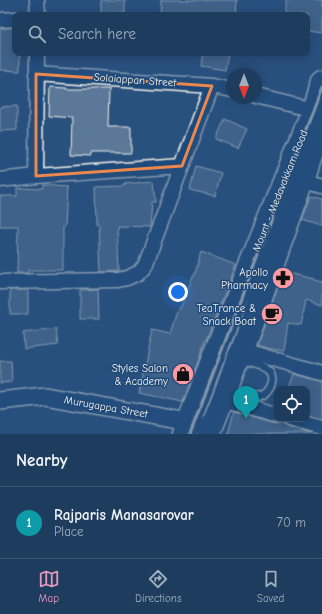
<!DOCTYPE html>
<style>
body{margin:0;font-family:"Comic Neue",sans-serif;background:#2b4867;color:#f1f3f6}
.controls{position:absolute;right:12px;bottom:12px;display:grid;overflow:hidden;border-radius:8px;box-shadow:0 2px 10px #0003}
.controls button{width:36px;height:36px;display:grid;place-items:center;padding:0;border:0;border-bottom:1px solid #3c5673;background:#1e3d5e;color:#f1f3f6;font:20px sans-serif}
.compass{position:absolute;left:226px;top:68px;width:36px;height:36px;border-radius:50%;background:#1e3d5e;box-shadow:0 2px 10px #0003;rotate:180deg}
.you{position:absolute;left:178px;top:292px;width:14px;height:14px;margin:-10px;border:3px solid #fff;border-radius:50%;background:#1a73e8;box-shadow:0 0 0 6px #1a73e833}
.badge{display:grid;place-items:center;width:26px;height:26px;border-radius:50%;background:#e797bd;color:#fff;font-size:13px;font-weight:700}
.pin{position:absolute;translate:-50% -33px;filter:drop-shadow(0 1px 2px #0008)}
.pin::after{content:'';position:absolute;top:21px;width:14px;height:12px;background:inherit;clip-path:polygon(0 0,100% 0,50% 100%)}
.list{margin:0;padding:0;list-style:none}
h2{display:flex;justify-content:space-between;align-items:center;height:52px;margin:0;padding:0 16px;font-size:17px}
h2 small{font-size:13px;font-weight:400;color:#a1aebc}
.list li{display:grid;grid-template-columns:26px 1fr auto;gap:12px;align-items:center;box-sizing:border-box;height:72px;padding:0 16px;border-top:1px solid #3c5673}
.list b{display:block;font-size:15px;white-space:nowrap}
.list p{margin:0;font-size:13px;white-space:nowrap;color:#a1aebc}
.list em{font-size:13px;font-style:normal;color:#a1aebc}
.icon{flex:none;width:22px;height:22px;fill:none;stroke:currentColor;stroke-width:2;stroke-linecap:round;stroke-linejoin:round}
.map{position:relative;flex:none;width:322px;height:434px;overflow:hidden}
.search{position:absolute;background:#1e3d5e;box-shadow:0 2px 10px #0003;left:12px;right:12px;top:12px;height:44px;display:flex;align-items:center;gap:10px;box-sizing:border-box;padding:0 14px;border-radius:8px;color:#a1aebc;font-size:15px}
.sheet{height:124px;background:#1e3d5e}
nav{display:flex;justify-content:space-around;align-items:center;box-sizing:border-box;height:56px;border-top:1px solid #3c5673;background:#1e3d5e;font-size:11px;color:#a1aebc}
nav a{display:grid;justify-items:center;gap:2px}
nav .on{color:#e797bd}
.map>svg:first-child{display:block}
</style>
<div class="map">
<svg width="322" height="434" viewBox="0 0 322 434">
<rect width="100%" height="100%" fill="#28517e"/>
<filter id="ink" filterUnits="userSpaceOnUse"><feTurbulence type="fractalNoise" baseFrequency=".025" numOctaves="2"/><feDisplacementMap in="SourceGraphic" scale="8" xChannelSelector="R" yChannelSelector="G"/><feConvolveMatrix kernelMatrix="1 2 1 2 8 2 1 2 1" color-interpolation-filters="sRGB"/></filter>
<g filter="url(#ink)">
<path fill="#5b7899" stroke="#f4f1e8" d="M101,0H125V13L101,14Z
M161,0H237L236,15H213L180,13V15H160Z
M286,0H322V33L307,31V15H284Z
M0,28H15V53H20V71L0,70Z
M203,53H228L225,70L201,66Z
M50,87L66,88V89H109L108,127H131V153H91V156L71,155L72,118L49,116Z
M17,106V130L0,131V107Z
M225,119L247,129L238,148L216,139Z
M196,166L221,173L215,196L190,190Z
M154,181L156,202H152L150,227L117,226L119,271L101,272L99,224L97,225L96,187L125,186V184Z
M42,185L67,187L65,227H63V270H28V273H17L18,226H0V196H17V188L42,189Z
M311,196L322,199V226L302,220Z
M201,252L236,265L206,340H205L200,356L183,402L139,393L152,330L170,334L178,308L180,309L193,276L194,277Z
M283,272L314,279V280L322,282V305L306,300L301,325L288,323L284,351L267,348L257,345Z
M98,289L99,319H80V290Z
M10,290H28V314H10Z
M56,329L58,345L24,349L23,333Z
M0,361H11L12,382L0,383Z
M294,374L322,381V419L307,415V389H288Z
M234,412L275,424H279L282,423L283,425L287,427L312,434H228Z"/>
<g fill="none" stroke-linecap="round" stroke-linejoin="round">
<g stroke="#f4f1e8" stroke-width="10">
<path id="service" d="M229,389C238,392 248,397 257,397C268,397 277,379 268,371C261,364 249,363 239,360"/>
</g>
<g stroke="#f4f1e8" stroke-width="17">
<path id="minor" d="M37,0L38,15
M0,20L15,19
M36,74L212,86L232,90
M256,96L313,110
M36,176L37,53
M295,178L322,186
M0,180L36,176L182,166
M0,282L118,280L127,278L138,273L145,265L212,86
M242,350L322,373
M222,400L277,416
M289,419L322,428"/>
</g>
<g stroke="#f4f1e8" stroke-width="20">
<path id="tertiary" d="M0,401L45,396L188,422L211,429"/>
</g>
<g stroke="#f4f1e8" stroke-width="25">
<path id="primary" d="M184,434L216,350L313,110L322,81
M209,434L227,388L237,360L242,350L303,180L320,127"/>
</g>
<use href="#service" stroke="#1f4a7a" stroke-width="7"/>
<use href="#minor" stroke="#1f4a7a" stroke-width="14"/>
<use href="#tertiary" stroke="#1f4a7a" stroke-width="17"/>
<use href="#primary" stroke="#1f4a7a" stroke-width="22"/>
<path stroke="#f4f1e8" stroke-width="3" d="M190,434L322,87"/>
</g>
</g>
<path d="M0 0H322V434H0ZM36,74L212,86L182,166L36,176Z" fill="#28517e" fill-opacity=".55" fill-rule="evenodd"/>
<path fill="none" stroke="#ec874e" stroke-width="3" stroke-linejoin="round" d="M36,74L212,86L182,166L36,176Z"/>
<defs>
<g id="pharmacy-disc" transform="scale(1.15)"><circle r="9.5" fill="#ff9aa2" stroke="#1f4a7a"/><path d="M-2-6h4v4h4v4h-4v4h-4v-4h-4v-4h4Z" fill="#111"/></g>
<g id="cafe-disc" transform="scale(1.15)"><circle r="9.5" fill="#ff9aa2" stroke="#1f4a7a"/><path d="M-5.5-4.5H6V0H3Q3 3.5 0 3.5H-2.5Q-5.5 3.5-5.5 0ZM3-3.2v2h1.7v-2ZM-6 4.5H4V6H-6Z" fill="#111"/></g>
<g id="shop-disc" transform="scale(1.15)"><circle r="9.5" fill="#ff9aa2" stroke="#1f4a7a"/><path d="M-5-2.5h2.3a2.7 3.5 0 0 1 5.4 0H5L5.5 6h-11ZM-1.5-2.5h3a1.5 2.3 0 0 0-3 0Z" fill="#111"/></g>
</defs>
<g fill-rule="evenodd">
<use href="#pharmacy-disc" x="283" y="278"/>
<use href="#cafe-disc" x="272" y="314"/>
<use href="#shop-disc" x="183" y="374"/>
</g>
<g text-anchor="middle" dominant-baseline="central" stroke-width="3" stroke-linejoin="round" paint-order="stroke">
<g font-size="11" fill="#f4f1e8" stroke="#1f4a7a">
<text transform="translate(135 80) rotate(4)">Solaiappan Street</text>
<text transform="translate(280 191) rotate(-68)">Mount - Medavakkam Road</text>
<text transform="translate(106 407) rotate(10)">Murugappa Street</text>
</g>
<g font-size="11" fill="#f4f1e8" stroke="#1f4a7a" text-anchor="end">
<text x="268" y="272">Apollo<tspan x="268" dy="13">Pharmacy</tspan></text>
<text x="256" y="308">TeaTrance &amp;<tspan x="256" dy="13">Snack Boat</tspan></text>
<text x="168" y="368">Styles Salon<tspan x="168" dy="13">&amp; Academy</tspan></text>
</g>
</g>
</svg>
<div class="controls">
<button><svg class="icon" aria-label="locate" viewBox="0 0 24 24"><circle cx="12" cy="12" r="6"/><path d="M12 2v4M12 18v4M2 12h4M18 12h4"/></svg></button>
</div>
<svg class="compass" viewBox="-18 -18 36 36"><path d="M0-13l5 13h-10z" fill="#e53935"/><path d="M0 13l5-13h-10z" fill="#a1aebc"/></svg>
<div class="you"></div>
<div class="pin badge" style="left:246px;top:419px;background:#0f9aa8">1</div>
<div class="search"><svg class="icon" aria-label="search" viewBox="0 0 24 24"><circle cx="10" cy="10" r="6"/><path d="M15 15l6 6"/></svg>Search here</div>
</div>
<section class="sheet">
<h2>Nearby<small></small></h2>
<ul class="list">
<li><span class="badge" style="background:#0f9aa8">1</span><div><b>Rajparis Manasarovar</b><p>Place</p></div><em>70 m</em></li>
</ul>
</section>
<nav>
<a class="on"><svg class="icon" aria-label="map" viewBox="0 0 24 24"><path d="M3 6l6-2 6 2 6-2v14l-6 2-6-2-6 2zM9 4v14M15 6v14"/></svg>Map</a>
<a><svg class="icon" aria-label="directions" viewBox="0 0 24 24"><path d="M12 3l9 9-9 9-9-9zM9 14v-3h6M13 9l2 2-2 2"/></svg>Directions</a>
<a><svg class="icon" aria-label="saved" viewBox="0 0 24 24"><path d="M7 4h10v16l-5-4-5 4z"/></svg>Saved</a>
</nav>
